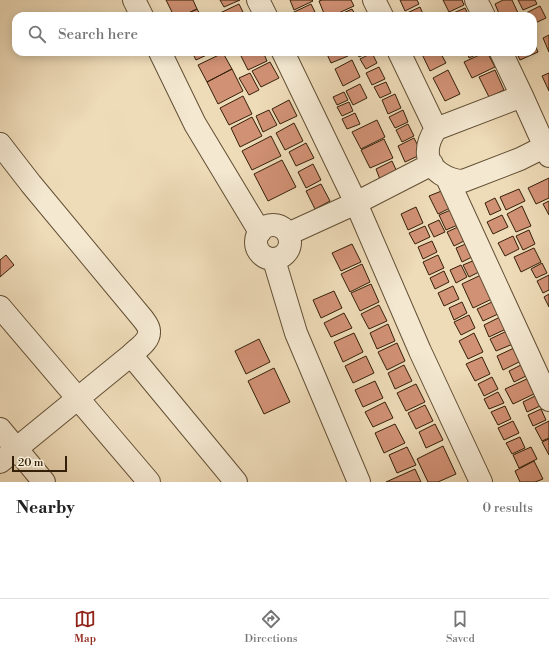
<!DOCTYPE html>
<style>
body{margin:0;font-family:"Libre Bodoni",serif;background:#f6f6f6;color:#222}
.scale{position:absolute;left:12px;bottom:10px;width:55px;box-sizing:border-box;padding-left:4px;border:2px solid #342008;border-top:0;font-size:11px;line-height:14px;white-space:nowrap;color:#342008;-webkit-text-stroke:3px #f4e8d1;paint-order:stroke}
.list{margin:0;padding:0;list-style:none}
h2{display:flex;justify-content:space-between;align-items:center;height:52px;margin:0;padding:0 16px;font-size:17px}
h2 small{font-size:13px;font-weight:400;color:#767676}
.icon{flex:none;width:22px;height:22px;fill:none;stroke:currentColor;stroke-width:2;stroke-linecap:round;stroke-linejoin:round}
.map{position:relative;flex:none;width:549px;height:482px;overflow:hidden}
.search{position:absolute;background:#fff;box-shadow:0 2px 10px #0003;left:12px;right:12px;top:12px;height:44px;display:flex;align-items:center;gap:10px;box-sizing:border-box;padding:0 14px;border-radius:12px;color:#767676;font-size:15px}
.sheet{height:116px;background:#fff}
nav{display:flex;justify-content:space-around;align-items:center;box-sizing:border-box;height:56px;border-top:1px solid #e0e0e0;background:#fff;font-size:11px;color:#767676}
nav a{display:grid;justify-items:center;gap:2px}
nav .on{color:#8f2418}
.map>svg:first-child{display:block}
</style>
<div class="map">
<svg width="549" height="482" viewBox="0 0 549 482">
<rect width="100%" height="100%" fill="#eedbb8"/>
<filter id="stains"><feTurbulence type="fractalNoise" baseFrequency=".005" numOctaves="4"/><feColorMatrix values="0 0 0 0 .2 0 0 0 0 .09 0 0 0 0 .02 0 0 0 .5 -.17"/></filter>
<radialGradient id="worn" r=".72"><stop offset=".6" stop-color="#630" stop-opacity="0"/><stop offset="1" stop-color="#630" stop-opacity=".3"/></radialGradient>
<path fill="#d19175" stroke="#342008" d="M166,0H193L197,9L182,16H174Z
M220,0H240L224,7Z
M290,0H312L313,1L294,10Z
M322,0H351L354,6L332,16H325L319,1Z
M400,0H417L419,4L405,11Z
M443,0H462L464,5L449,12Z
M503,0H512L518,13L511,16H500L495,4Z
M518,0H535L537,4L523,10Z
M239,4L245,16H221L220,13Z
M311,4L317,16H294L292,13Z
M540,6L546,18L533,24V16H525L524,14Z
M420,7L424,16H408L407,13Z
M465,8L469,16H450L449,15Z
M197,9L201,16H182Z
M352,9L356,16H340L339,15Z
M549,35V52L543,38Z
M533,40L538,52L520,60L516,52H533Z
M192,52H213L196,60Z
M239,52H263L267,61L248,70Z
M326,52H346L348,56L331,63Z
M356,52H369L359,57Z
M421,52H440L446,63L430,71Z
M467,52H482L469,58Z
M486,52H487L495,67L472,78L464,62Z
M223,53L232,69L207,82L198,65Z
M372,53L377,63L366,69L360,59Z
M352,60L360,77L343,86L335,69Z
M270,62L279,78L261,87L252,71Z
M379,67L385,79L372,85L366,73Z
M232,69L243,91L218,104L207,82Z
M448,70L460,94L445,101L433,78Z
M495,70L504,90L489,97L479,77Z
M250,73L259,90L249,95L239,78Z
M549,73V91L542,76Z
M386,82L391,93L380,98L374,87Z
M360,84L367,98L353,105L346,91Z
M344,92L348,100L337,105L333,97Z
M395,94L401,108L388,114L382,100Z
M243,96L252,114L229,125L220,108Z
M289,100L297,116L280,124L272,109Z
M349,102L353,111L342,116L337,107Z
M269,110L277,125L263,132L256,116Z
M403,110L408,122L395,128L389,117Z
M355,113L360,124L347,129L342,119Z
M252,117L262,136L240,147L231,128Z
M377,120L385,137L361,149L352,132Z
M294,123L303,141L285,150L276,133Z
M408,124L414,136L402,142L396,130Z
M271,136L281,156L252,170L242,151Z
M414,138L422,154L405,162L398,146Z
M384,139L393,158L370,168L361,150Z
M306,143L314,158L296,166L289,152Z
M282,160L296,187L268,201L254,174Z
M392,161L398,174L381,182L376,169Z
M313,164L321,180L306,188L298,172Z
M549,178V198L536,204L528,188Z
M321,184L330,201L315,209L306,191Z
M519,189L525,201L506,210L500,197Z
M444,190L452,207L438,214L429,196Z
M495,198L501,210L490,215L485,203Z
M549,201V215L543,204Z
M522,206L531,226L516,232L507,214Z
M416,207L423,223L408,230L401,214Z
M453,209L460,224L446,230L439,215Z
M502,215L508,227L493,234L487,222Z
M439,220L445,232L434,237L428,225Z
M425,226L430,237L415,244L409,233Z
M460,226L466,240L454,246L447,232Z
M529,230L535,244L523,250L516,236Z
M513,236L519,249L505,256L498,243Z
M432,241L437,252L423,259L418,247Z
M468,243L474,256L462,262L456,248Z
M352,244L361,262L341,271L332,253Z
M534,248L541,262L521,272L514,257Z
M6,255L14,265L0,277V260Z
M438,255L444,268L429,275L423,262Z
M475,260L481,271L469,277L463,265Z
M542,263L547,273L536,278L531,269Z
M362,264L370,282L350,292L341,274Z
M461,265L467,277L456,283L450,270Z
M444,271L449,282L435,289L430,278Z
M483,274L494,298L473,308L462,284Z
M549,275V290L543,293L537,281Z
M371,284L379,302L360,311L351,293Z
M453,286L459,299L444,306L438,293Z
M334,291L342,308L321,318L313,300Z
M549,294V307L544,297Z
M462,302L467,313L454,320L449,308Z
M492,302L498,314L483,321L477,309Z
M379,305L387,321L369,329L361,314Z
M344,313L352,328L331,337L324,323Z
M469,315L475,328L461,335L454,322Z
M500,317L506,329L489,337L484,325Z
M388,324L395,341L377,349L370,333Z
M507,331L513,344L496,351L490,339Z
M354,333L363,352L343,362L334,342Z
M474,333L483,352L468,359L459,341Z
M259,339L270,362L246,374L235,351Z
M397,343L405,361L387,370L378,352Z
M514,348L521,361L503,370L497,356Z
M366,356L374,373L353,383L345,366Z
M482,357L490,374L475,381L466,364Z
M523,364L528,375L514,382L509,371Z
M404,365L412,381L395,389L388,373Z
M274,368L290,402L264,414L248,381Z
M492,377L498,389L484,396L478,384Z
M529,378L536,393L513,404L505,389Z
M375,381L383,398L363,407L355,390Z
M416,384L425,402L406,411L397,393Z
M498,392L504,403L489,409L484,399Z
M535,396L540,406L527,412L523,402Z
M385,402L393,418L373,427L365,412Z
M425,405L433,421L416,429L408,413Z
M505,406L511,419L498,425L491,412Z
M541,409L546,420L533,426L528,415Z
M513,421L519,433L504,440L498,428Z
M549,421V438L542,441L535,428Z
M395,424L405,443L384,453L375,433Z
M435,424L443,440L426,448L419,432Z
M520,437L525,448L512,454L506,443Z
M549,439V455L542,442Z
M443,446L456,474L438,482H428L417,459Z
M407,447L416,465L397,473L389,455Z
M531,447L537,459L519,468L513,455Z
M534,461L543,479L535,482H520L515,471Z
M415,469L421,482H386Z"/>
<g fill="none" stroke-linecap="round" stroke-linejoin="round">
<g stroke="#624f34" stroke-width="24">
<path id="minor" d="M134,0L142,16
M258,0L266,16
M374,0L382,16
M476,0L484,16
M160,52L195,124L260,232
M283,52L356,203L420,351L481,482
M399,52L436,129
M501,52L522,96
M0,144L31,184L143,319C145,322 149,326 149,331C150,341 137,349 131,355L0,462
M544,147L520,159L463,181C449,181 430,171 428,155C427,146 431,136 436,129L522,96L549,156
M447,178L549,400
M256 242a17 17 0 1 1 34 0a17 17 0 1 1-34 0Z
M288,234L356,203L432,164
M274,260L296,333L359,482
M0,307L149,482
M131,355L236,482
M0,429L44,482"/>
</g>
<use href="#minor" stroke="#f4e8d1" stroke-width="22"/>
</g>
<rect width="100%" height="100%" filter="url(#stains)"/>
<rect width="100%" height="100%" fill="url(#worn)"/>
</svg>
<div class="scale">20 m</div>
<div class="search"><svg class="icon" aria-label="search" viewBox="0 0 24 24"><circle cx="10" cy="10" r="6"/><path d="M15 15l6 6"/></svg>Search here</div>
</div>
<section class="sheet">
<h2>Nearby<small>0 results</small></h2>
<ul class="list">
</ul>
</section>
<nav>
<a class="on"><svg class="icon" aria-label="map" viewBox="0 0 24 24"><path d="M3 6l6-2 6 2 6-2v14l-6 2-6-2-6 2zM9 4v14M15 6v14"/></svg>Map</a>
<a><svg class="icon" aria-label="directions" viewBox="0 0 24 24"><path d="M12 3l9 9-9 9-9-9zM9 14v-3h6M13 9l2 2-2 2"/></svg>Directions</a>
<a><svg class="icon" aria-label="saved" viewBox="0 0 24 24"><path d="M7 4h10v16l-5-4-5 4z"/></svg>Saved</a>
</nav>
